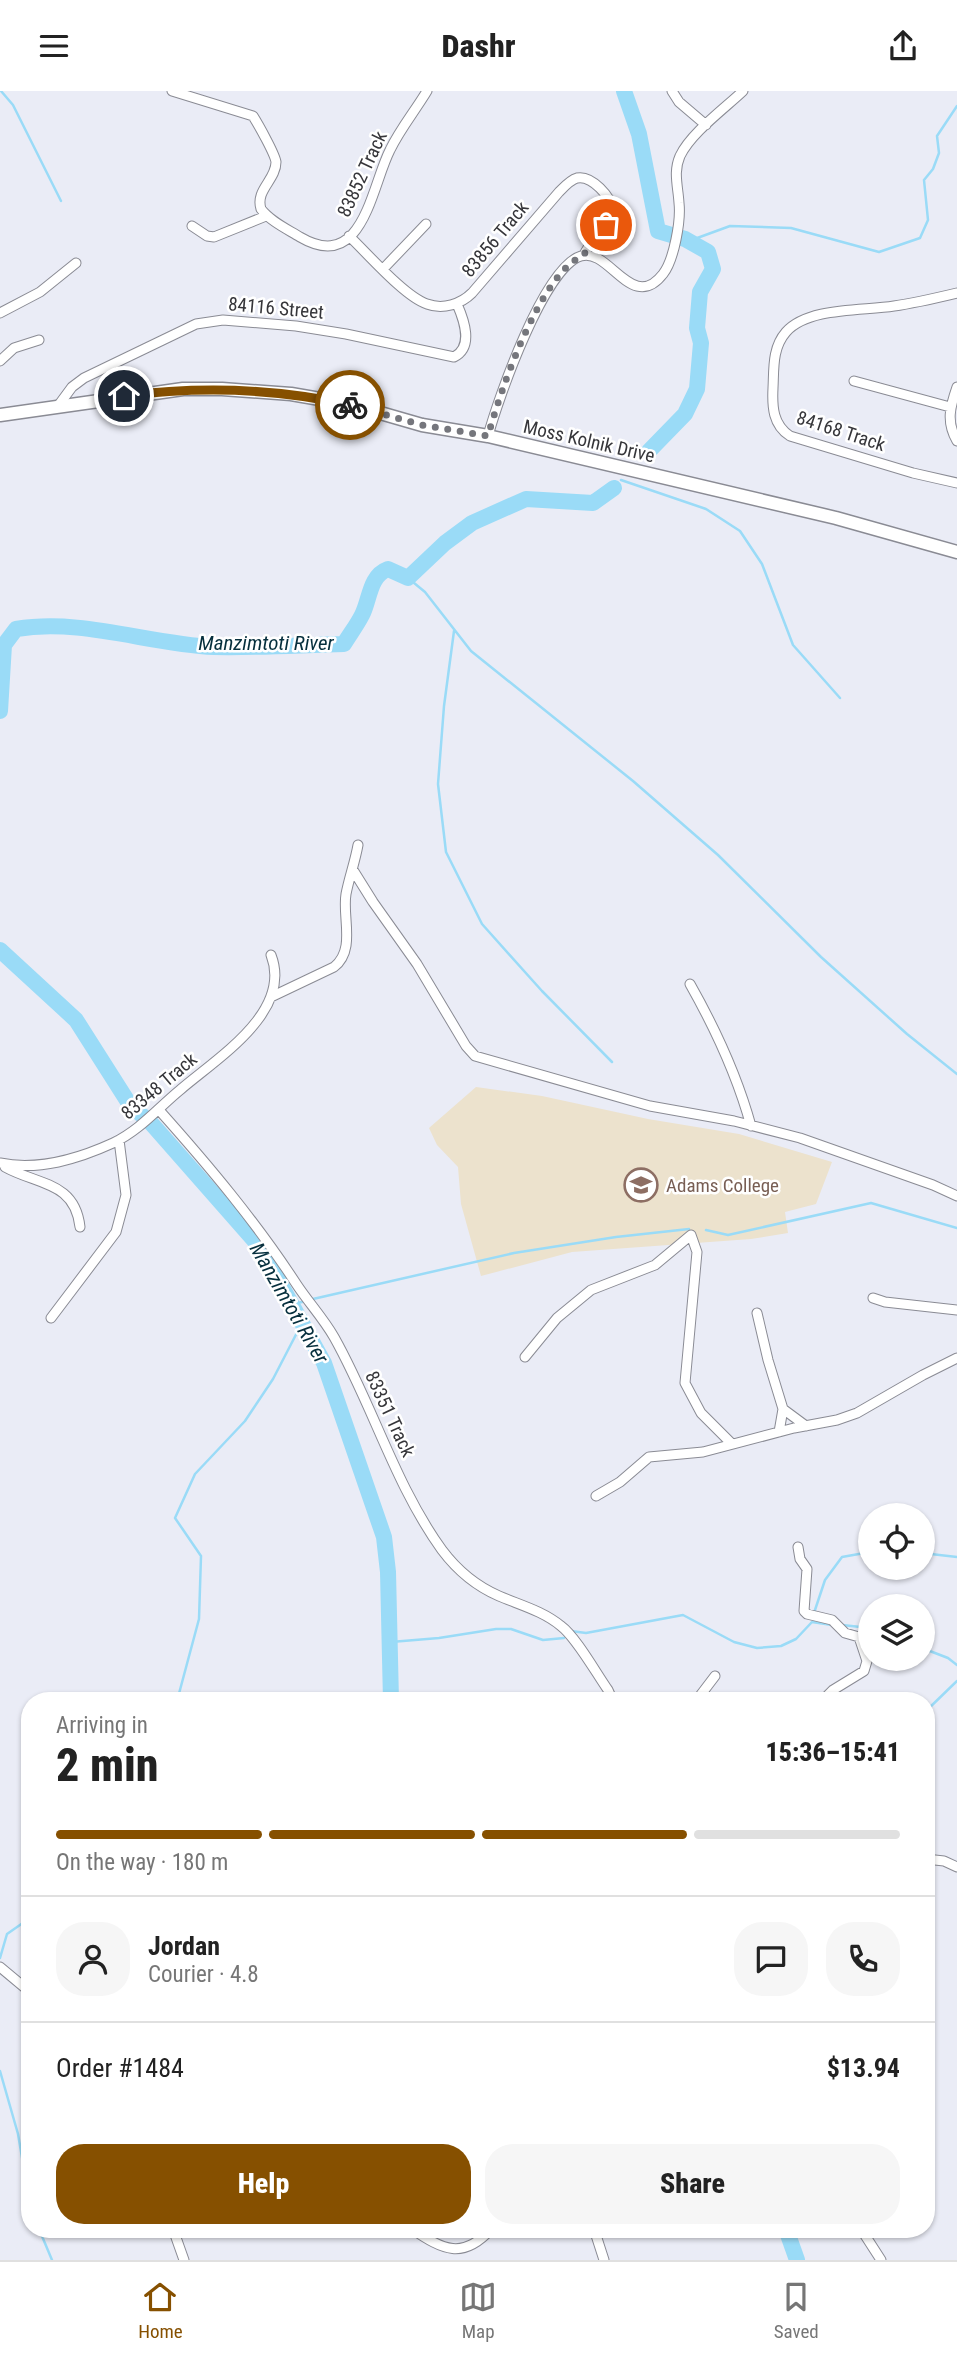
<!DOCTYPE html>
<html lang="en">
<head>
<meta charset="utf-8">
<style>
	:root { --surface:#fff; --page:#f6f6f6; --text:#222; --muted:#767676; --line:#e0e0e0; --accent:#865000 }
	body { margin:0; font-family:"Roboto Condensed",sans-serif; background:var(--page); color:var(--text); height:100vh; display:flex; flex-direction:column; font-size:26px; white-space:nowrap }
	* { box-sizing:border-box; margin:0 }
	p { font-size:23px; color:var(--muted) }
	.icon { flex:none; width:38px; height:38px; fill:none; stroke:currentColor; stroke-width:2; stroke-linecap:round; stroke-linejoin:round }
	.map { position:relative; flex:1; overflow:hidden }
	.side { position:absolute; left:21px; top:1601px; width:914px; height:546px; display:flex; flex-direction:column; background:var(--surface); border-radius:28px; box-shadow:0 2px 5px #0004 }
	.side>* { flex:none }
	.tools { position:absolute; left:858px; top:1412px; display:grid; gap:14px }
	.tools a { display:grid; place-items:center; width:77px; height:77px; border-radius:50%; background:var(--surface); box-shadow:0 2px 5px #0004; font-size:35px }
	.pin { position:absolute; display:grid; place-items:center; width:60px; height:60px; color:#fff; margin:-30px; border:4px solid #fff; border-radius:50%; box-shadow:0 2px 7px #0007 }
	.courier { position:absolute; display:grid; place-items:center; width:70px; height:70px; margin:-35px; border:5px solid #865000; border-radius:50%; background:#fff; color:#222; box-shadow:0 2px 9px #0007 }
	.overview em { font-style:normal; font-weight:800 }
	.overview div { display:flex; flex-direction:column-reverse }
	.overview { display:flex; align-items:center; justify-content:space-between; height:119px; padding:0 35px }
	h1 { font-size:46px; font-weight:800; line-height:52px }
	.bar { display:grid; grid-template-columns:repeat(4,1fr); gap:10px 7px; align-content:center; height:84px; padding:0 35px }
	.bar i { height:9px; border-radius:5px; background:var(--line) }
	.bar .selected { background:var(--accent) }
	.bar p { grid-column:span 4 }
	.line { display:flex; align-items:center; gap:18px; padding:0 35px; border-top:2px solid var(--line) }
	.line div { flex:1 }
	.round { display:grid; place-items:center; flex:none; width:74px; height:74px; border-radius:28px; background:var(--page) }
	.action { display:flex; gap:14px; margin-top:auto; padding:14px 35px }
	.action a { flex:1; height:80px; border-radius:28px; background:var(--accent); color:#fff; font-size:28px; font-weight:800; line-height:80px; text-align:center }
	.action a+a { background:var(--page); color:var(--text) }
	header { display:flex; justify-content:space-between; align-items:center; height:91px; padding:0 35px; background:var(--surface); font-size:32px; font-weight:800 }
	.tabs { display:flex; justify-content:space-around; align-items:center; height:98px; border-top:2px solid var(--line); background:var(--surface); font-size:19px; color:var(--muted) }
	.tabs a { display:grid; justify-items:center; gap:4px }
	.tabs .selected { color:var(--accent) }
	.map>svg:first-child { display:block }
</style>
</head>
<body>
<header><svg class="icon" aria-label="menu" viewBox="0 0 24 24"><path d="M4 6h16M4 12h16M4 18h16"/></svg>Dashr<svg class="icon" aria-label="share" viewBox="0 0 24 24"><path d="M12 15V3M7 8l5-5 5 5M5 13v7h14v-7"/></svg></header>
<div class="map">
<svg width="957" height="2169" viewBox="0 0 957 2169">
	<rect width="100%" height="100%" fill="#eaecf6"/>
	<!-- education -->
	<path fill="#ece2cd" d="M 476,996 L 542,1005 L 648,1028 L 739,1043 L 832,1071 L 816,1113 L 785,1121 L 788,1142 L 751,1148 L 572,1161 L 481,1185 L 461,1113 L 458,1076 L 437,1054 L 429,1037 Z"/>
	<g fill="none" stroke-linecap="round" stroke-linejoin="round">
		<!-- stream -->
		<path stroke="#9adbf7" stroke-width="2.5" d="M 1,0 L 13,14 L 61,110
			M 689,150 L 730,135 L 791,137 L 879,161 L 920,147 L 928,129 L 924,89 L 933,78 L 939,62 L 937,45 L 957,15
			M 621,389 L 706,418 L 740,440 L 762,473 L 793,554 L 840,607
			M 408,487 L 425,501 L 471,560 L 633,690 L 718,764 L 821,866 L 907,943 L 957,983
			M 454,540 L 444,615 L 438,693 L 446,761 L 482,833 L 542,900 L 612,971
			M 706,1139 L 728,1144 L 871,1112 L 957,1137
			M 313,1208 L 514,1162 L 616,1146 L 689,1138
			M 292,1213 L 307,1210
			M 922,1462 L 957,1466
			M 814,1522 L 825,1489 L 842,1466 L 870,1461
			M 842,1534 L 870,1537
			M 571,1540 L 586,1542 L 683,1524 L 734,1551 L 757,1557 L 781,1555 L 796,1548 L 812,1531 L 832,1534
			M 391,1551 L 439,1547 L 496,1538 L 511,1538 L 543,1549 L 564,1547
			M 922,1557 L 948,1567 L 957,1574
			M 177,1610 L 199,1528 L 201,1465 L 175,1427 L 195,1383 L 245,1330 L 273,1288 L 302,1232
			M 926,1620 L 957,1590
			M 0,1867 L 7,1843 L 30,1827
			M 0,1980 L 18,2043 L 30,2113
			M 39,2138 L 52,2169"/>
		<!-- river -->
		<path stroke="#9adbf7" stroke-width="16" d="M 624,0 L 639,43 L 658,140 L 685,148 L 708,161 L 713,178 L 700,201 L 697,237 L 701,252 L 697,298 L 685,323 L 649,360
			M 0,620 L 4,554 L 16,538 C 82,527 148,553 214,556 C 257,557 301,554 344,553 C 350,543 357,534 362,524 C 370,509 369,485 388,478 L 408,487 L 445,452 L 472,432 L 526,408 L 593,412 L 614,397
			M 0,859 L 76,929 L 130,1014 L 151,1032 L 260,1156 L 324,1272 L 384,1446 L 388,1481 L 391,1610
			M 786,2138 L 797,2169"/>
		<defs>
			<path id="minor" d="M 172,0 L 253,25 C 258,33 275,63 276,71 C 276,89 255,99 261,118 C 270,130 287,138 300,146 C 363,183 371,96 390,59 C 400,38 415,20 427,0
				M 672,0 L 679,11 L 706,34
				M 192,135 L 207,145 L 214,146 L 266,125
				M 349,145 C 367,162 405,206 427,213 C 443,219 461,213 472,202 L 559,101 C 564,96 570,89 577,87 C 592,84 611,106 613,119 C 609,137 591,147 584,164
				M 383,178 L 426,133
				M 957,202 C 936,207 915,212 894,215 C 863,220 808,216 786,241 C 772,257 774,278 773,297 C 772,316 773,334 790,345 L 913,382 L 957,392
				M 0,222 L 40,201 L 76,172
				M 0,270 L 14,257 L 39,249
				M 854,290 L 950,316
				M 957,296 C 950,316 946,331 957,350
				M 58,315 L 72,296 L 84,287 L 196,233 L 223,229 L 296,235 L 346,243 L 454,266 C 474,256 464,229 457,213
				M 488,345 C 498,308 544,176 581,165 C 609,156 632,223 663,183 C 674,169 681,130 679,112 C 678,95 673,81 680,65 C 691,42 724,18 743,0
				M 353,779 L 373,811 L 417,873 L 466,955 L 475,965 L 650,1015 L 734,1030 L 800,1047 L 933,1094 L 957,1105
				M 690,893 C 716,939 737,984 751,1035
				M 271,906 L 334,876 C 356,859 342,826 346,803 C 349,787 355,771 358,754
				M 159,1019 C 209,1075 256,1131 297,1194 C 309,1212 323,1227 334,1246 C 373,1315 395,1394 442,1459 C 457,1479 476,1495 499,1505 C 520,1514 543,1520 561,1535 C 576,1546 596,1582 608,1599 L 613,1610
				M 0,1072 C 39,1080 78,1068 113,1052 C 140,1039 157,1018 180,999 C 217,967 293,921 271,864
				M 5,1076 C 37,1094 75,1090 80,1136
				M 873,1207 L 885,1211 L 957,1219
				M 757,1222 L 768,1269 L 783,1318 L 806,1335
				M 51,1227 L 116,1141 L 126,1104 L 119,1049
				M 525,1266 L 557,1227 L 591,1199 L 655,1174 L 691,1144 L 697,1161 L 685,1292 L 701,1322 L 731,1352
				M 779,1341 L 783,1318
				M 596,1405 L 620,1391 L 649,1366 L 703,1361 L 794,1337 L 837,1329 L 857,1322 L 923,1284 L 957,1267
				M 798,1456 L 800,1468 L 807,1478 L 804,1520 L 807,1523 L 832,1529 L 845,1542 L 859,1546 L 867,1570 L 864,1580 L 833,1599 L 822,1610
				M 696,1610 L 715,1585
				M 926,1768 L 944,1770 L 957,1776
				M 0,1876 L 30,1901
				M 173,2138 L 184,2169
				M 412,2138 C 443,2159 463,2169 491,2138
				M 594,2138 L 604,2169
				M 861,2138 L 881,2169"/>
			<path id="major" d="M 0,324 L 183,298 L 222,298 L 291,303 L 349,313 L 422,334 L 488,345 L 836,427 L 957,461"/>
		</defs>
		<!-- minor casing -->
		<use href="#minor" stroke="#8a8b94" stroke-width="11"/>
		<!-- major casing -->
		<use href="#major" stroke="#8a8b94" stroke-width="15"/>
		<!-- minor -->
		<use href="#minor" stroke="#fff" stroke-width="9"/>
		<!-- major -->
		<use href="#major" stroke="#fff" stroke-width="12"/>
	</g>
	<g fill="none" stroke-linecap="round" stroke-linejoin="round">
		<!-- done -->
		<path stroke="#75767c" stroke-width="7" stroke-dasharray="0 12.6" d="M 350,314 L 422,334 L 488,345 C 500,301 540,182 584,164 L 589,152 L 606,134"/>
		<!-- route -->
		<path stroke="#865000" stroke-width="9" d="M 124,305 C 201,295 274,297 350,314"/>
	</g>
	<!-- icons -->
	<defs>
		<symbol id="school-ring" viewBox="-11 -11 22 22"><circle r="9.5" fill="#fff" stroke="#8d6e63" stroke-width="1.5"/><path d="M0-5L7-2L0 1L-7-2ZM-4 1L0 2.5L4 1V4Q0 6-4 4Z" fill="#8d6e63"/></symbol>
	</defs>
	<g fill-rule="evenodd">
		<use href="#school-ring" x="622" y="1075" width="38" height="38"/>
	</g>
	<g text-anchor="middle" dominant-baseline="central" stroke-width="5" stroke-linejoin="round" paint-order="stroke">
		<!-- street labels -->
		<g font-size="19" fill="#36363a" stroke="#fff">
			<text transform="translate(362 83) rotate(-65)">83852 Track</text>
			<text transform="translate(495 148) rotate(-50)">83856 Track</text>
			<text transform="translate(276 217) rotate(5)">84116 Street</text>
			<text transform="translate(841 340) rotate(18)">84168 Track</text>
			<text transform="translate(589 350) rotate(13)">Moss Kolnik Drive</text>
			<text transform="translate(159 995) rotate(-40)">83348 Track</text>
			<text transform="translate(390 1323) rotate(65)">83351 Track</text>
		</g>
		<!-- education labels -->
		<g font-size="19" fill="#785e54" stroke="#fff" text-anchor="start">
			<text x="666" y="1094">Adams College</text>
		</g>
		<!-- water labels -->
		<g font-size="21" font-style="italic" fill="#062f3d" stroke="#fff">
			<text x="266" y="552">Manzimtoti River</text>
			<text transform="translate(289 1212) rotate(60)">Manzimtoti River</text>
		</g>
	</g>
</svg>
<div class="tools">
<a><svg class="icon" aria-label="locate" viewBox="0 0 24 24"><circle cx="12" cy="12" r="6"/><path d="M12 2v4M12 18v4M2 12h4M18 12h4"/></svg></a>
<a><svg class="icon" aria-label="layers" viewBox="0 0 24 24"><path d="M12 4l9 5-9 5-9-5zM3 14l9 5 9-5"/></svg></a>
</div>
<div class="pin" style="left:606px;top:134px;background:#ea580c"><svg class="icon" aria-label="bag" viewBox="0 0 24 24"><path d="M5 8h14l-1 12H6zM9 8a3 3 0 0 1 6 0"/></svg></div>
<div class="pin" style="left:124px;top:305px;background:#1f2937"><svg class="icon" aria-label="home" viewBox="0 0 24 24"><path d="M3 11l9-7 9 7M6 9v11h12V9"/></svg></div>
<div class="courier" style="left:350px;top:314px"><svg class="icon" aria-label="bike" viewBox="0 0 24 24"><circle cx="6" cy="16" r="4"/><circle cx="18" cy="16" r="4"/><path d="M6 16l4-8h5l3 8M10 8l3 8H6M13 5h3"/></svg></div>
<section class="side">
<div class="overview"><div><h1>2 min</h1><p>Arriving in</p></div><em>15:36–15:41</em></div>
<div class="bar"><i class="selected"></i><i class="selected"></i><i class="selected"></i><i></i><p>On the way · 180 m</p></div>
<div class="line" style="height:126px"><a class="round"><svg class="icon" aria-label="person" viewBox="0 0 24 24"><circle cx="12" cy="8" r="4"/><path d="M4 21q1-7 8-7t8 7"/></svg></a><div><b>Jordan</b><p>Courier · 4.8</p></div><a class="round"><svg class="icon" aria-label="chat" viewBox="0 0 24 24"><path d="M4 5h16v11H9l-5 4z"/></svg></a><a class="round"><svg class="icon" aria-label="phone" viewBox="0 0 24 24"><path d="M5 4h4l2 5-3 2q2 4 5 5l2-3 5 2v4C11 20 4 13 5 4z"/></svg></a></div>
<div class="line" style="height:91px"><div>Order #1484</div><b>$13.94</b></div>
<div class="action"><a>Help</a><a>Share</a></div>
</section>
</div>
<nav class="tabs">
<a class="selected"><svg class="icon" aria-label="home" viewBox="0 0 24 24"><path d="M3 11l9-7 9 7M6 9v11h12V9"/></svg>Home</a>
<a><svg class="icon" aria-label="map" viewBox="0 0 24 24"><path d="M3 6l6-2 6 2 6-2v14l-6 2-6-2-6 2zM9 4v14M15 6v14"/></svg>Map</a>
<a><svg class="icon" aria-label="saved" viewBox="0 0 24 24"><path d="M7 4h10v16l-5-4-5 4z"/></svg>Saved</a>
</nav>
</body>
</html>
